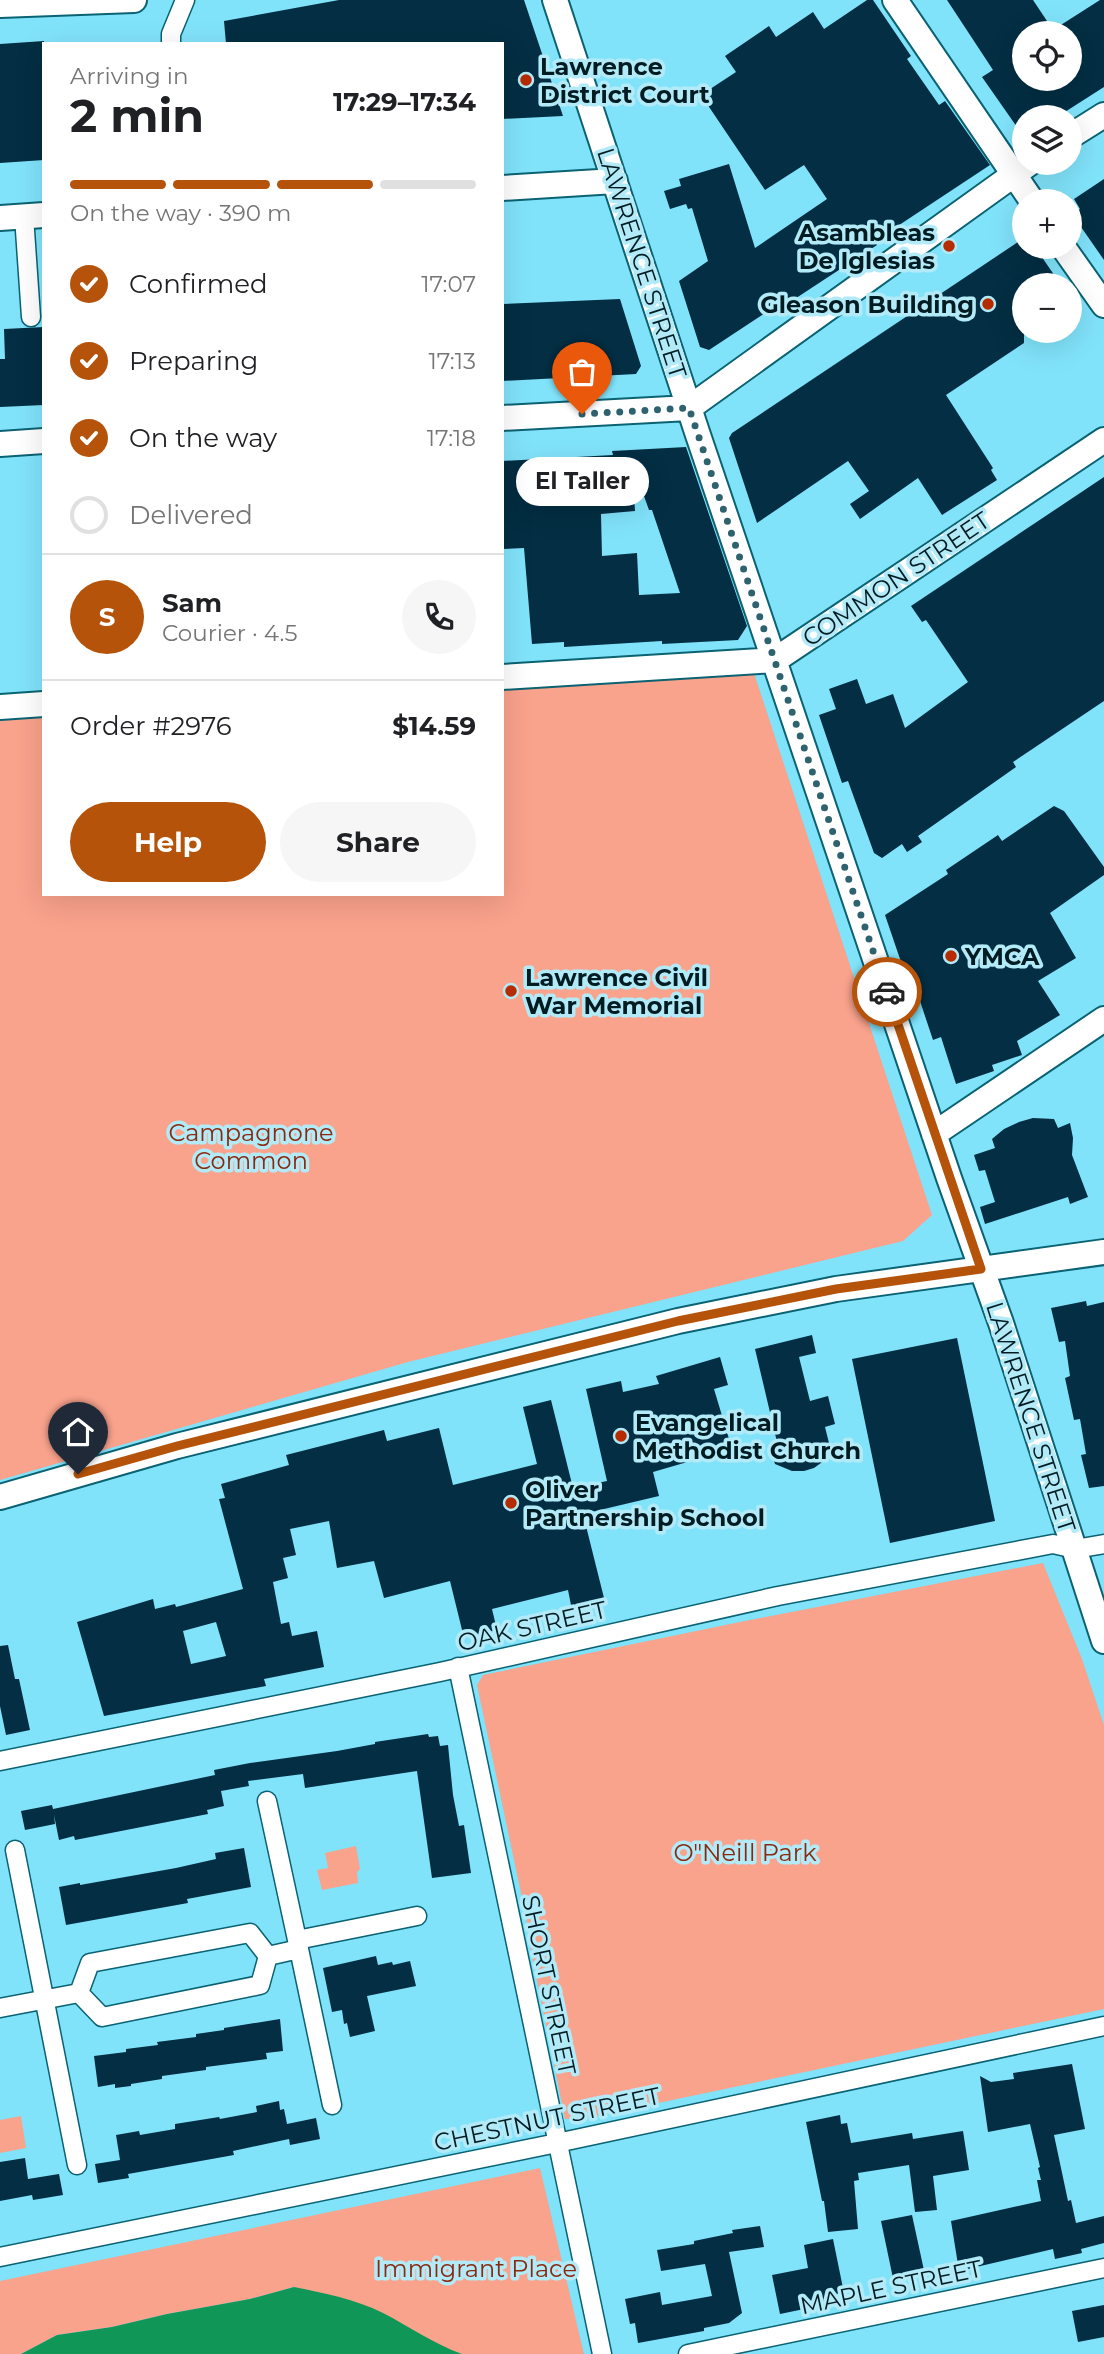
<!DOCTYPE html>
<html lang="en">
<head>
<meta charset="utf-8">
<style>
	:root { --surface:#fff; --page:#f6f6f6; --text:#202124; --muted:#757577; --line:#e0e0e0; --accent:#b45309 }
	body { margin:0; font-family:Montserrat,sans-serif; background:var(--page); color:var(--text); height:100vh; display:flex; flex-direction:column; font-size:26px; white-space:nowrap }
	* { box-sizing:border-box; margin:0 }
	p { font-size:23px; color:var(--muted) }
	.icon { flex:none; width:38px; height:38px; fill:none; stroke:currentColor; stroke-width:2; stroke-linecap:round; stroke-linejoin:round }
	.map { position:relative; flex:1; overflow:hidden }
	.details { position:absolute; left:42px; top:42px; width:462px; height:854px; display:flex; flex-direction:column; background:var(--surface); border-radius:0px; box-shadow:0 7px 28px #0002 }
	.details>* { flex:none }
	.fabs { position:absolute; left:1012px; top:21px; display:grid; gap:14px }
	.fabs a { display:grid; place-items:center; width:70px; height:70px; border-radius:50%; background:var(--surface); box-shadow:0 7px 28px #0002; font-size:35px }
	.pin { position:absolute; display:grid; place-items:center; width:60px; height:60px; color:#fff; margin:-72px -30px; border-radius:50% 50% 50% 0; rotate:-45deg; box-shadow:0 0 7px #0007 }
	.pin .icon { rotate:45deg }
	.courier { position:absolute; display:grid; place-items:center; width:70px; height:70px; margin:-35px; border:5px solid #b45309; border-radius:50%; background:#fff; color:#222; box-shadow:0 2px 9px #0007 }
	.bubble { position:absolute; height:49px; border-radius:24px; background:var(--surface); box-shadow:0 7px 28px #0002; font-size:23px; font-weight:700; line-height:49px; text-align:center }
	.head em { font-style:normal; font-weight:700 }
	.head div { display:flex; flex-direction:column-reverse }
	.head { display:flex; align-items:center; justify-content:space-between; height:119px; padding:0 28px }
	h1 { font-size:46px; font-weight:700; line-height:52px }
	.bar { display:grid; grid-template-columns:repeat(4,1fr); gap:10px 7px; align-content:center; height:84px; padding:0 28px }
	.bar i { height:9px; border-radius:5px; background:var(--line) }
	.bar .active { background:var(--accent) }
	.bar p { grid-column:span 4 }
	.line { display:flex; align-items:center; gap:18px; padding:0 28px; border-top:2px solid var(--line) }
	.line div { flex:1 }
	.round { display:grid; place-items:center; flex:none; width:74px; height:74px; border-radius:37px; background:var(--page) }
	ol { padding:0 28px; list-style:none }
	li { display:flex; align-items:center; gap:21px; height:77px }
	li p { margin-inline-start:auto }
	li .icon { padding:7px; border-radius:50%; background:var(--accent); color:#fff; stroke-width:4 }
	li:last-child { color:var(--muted) }
	li i { width:38px; height:38px; border:4px solid var(--line); border-radius:50% }
	.cta { display:flex; gap:14px; margin-top:auto; padding:14px 28px }
	.cta a { flex:1; height:80px; border-radius:42px; background:var(--accent); color:#fff; font-size:28px; font-weight:700; line-height:80px; text-align:center }
	.cta a+a { background:var(--page); color:var(--text) }
	.map>svg:first-child { display:block }
</style>
</head>
<body>
<div class="map">
<svg width="1104" height="2354" viewBox="0 0 1104 2354">
	<rect width="100%" height="100%" fill="#81e3fa"/>
	<!-- green -->
	<path fill="#f9a28c" d="M 754,673 L 932,1215 L 903,1241 L 408,1362 L 0,1480 L 0,717 L 44,714 L 44,894 L 502,894 L 502,687 Z
		M 1043,1563 L 1082,1659 L 1104,1725 L 1104,2009 L 582,2119 L 565,2119 L 528,1936 L 529,1931 L 477,1685 L 483,1675 L 740,1622 Z
		M 356,1846 L 360,1869 L 357,1872 L 358,1883 L 322,1890 L 317,1870 L 328,1868 L 325,1853 Z
		M 21,2116 L 26,2148 L 0,2153 L 0,2120 Z
		M 540,2168 L 584,2354 L 462,2354 L 444,2348 L 380,2312 L 294,2287 L 250,2299 L 167,2314 L 112,2327 L 57,2335 L 21,2354 L 0,2354 L 0,2281 Z"/>
	<!-- water -->
	<path fill="#109657" d="M 294,2287 C 324,2293 355,2299 383,2313 C 410,2327 434,2344 462,2354 L 21,2354 L 57,2335 L 112,2327 L 167,2314 L 250,2299 Z"/>
	<!-- building -->
	<path fill="#032e43" fill-rule="evenodd" d="M 339,0 L 524,0 L 563,116 L 502,119 L 502,44 L 226,44 L 224,21 Z
		M 867,0 L 873,0 L 911,56 L 907,59 L 939,105 L 945,101 L 990,165 L 875,241 L 877,245 L 784,306 L 782,302 L 709,350 L 700,347 L 679,281 L 708,261 L 692,208 L 688,209 L 686,204 L 670,209 L 664,191 L 681,186 L 679,179 L 729,164 L 755,248 L 827,199 L 804,165 L 765,190 L 701,95 L 736,72 L 725,56 L 769,26 L 776,37 L 813,12 L 824,29 Z
		M 947,0 L 1033,0 L 1053,30 L 1100,0 L 1104,0 L 1104,87 L 1057,117 L 1024,117 L 1024,137 L 982,77 L 993,70 ZM 1024,33 L 1069,33 L 1069,79 L 1024,79 Z
		M 44,41 L 44,160 L 0,163 L 0,44 Z
		M 1104,179 L 1104,260 L 1072,214 L 1080,209 L 1074,199 Z
		M 1024,238 L 1024,247 L 1035,247 L 1061,285 L 1024,285 L 1024,343 L 946,395 L 993,468 L 991,470 L 997,480 L 942,515 L 918,478 L 860,519 L 850,504 L 869,491 L 848,461 L 757,523 L 729,438 L 732,433 Z
		M 620,299 L 641,366 L 636,374 L 502,381 L 502,304 Z
		M 44,327 L 44,405 L 0,407 L 0,359 L 5,359 L 4,329 Z
		M 686,447 L 747,626 L 738,640 L 662,644 L 662,641 L 564,647 L 564,642 L 532,644 L 524,548 L 502,549 L 502,461 L 613,455 L 612,451 ZM 632,463 L 649,510 L 652,510 L 680,593 L 639,595 L 637,553 L 602,556 L 601,514 L 635,511 Z
		M 1104,477 L 1104,701 L 1013,762 L 1016,767 L 918,836 L 922,842 L 907,852 L 902,844 L 882,858 L 874,853 L 848,781 L 842,783 L 819,715 L 836,709 L 829,689 L 857,679 L 866,704 L 893,694 L 905,728 L 968,682 L 926,620 L 922,622 L 911,606 Z
		M 1054,806 L 1064,811 L 1104,867 L 1104,875 L 1050,913 L 1076,958 L 1038,981 L 1060,1015 L 1017,1041 L 1022,1055 L 992,1065 L 994,1071 L 956,1084 L 941,1037 L 933,1040 L 919,998 L 914,1000 L 885,915 L 948,874 L 946,870 L 998,835 L 1002,841 Z
		M 1033,1118 L 1054,1119 L 1058,1128 L 1070,1123 L 1073,1138 L 1072,1155 L 1088,1197 L 1070,1204 L 1068,1197 L 985,1224 L 980,1207 L 995,1202 L 985,1170 L 979,1171 L 974,1155 L 995,1148 L 992,1139 L 1004,1129 L 1019,1122 Z
		M 1086,1301 L 1087,1306 L 1104,1302 L 1104,1486 L 1089,1488 L 1081,1455 L 1086,1454 L 1080,1419 L 1074,1420 L 1065,1378 L 1070,1376 L 1065,1341 L 1059,1342 L 1051,1308 Z
		M 812,1335 L 816,1353 L 799,1357 L 810,1401 L 828,1396 L 835,1424 L 825,1427 L 831,1451 L 825,1460 L 814,1468 L 804,1471 L 792,1471 L 775,1464 L 769,1444 L 777,1442 L 755,1349 Z
		M 957,1338 L 995,1521 L 890,1543 L 852,1359 Z
		M 720,1357 L 728,1385 L 714,1389 L 732,1449 L 653,1472 L 659,1496 L 583,1514 L 605,1602 L 572,1610 L 568,1590 L 492,1609 L 497,1630 L 464,1638 L 450,1581 L 384,1598 L 374,1561 L 337,1568 L 329,1521 L 290,1529 L 296,1555 L 283,1558 L 288,1578 L 273,1582 L 281,1624 L 289,1622 L 292,1636 L 317,1631 L 324,1667 L 264,1679 L 266,1686 L 104,1716 L 77,1622 L 153,1599 L 155,1609 L 175,1604 L 176,1607 L 243,1589 L 219,1499 L 225,1498 L 221,1484 L 289,1465 L 286,1455 L 384,1430 L 387,1441 L 439,1428 L 453,1485 L 537,1464 L 523,1407 L 551,1400 L 573,1488 L 607,1481 L 586,1389 L 621,1381 L 623,1392 L 659,1384 L 656,1376 ZM 216,1622 L 226,1656 L 191,1664 L 183,1631 Z
		M 8,1645 L 15,1679 L 19,1679 L 30,1730 L 6,1735 L 0,1706 L 0,1646 Z
		M 428,1734 L 429,1737 L 438,1736 L 440,1746 L 448,1745 L 453,1795 L 459,1826 L 464,1825 L 471,1873 L 432,1878 L 417,1771 L 305,1788 L 303,1774 L 248,1781 L 249,1786 L 221,1791 L 224,1806 L 207,1810 L 208,1814 L 75,1840 L 74,1836 L 59,1840 L 54,1815 L 55,1824 L 25,1830 L 21,1811 L 52,1805 L 53,1809 L 215,1775 L 214,1770 L 250,1763 L 337,1751 L 375,1744 L 375,1742 Z
		M 244,1848 L 251,1887 L 187,1899 L 188,1903 L 66,1925 L 59,1887 L 80,1883 L 80,1885 L 176,1868 L 216,1859 L 215,1853 Z
		M 376,1956 L 378,1965 L 392,1962 L 393,1965 L 410,1961 L 416,1986 L 367,1996 L 375,2031 L 350,2037 L 347,2023 L 344,2024 L 342,2010 L 332,2012 L 323,1968 Z
		M 280,2019 L 283,2051 L 266,2053 L 267,2059 L 206,2067 L 206,2070 L 162,2076 L 162,2079 L 131,2084 L 131,2086 L 115,2088 L 115,2084 L 98,2087 L 94,2056 L 126,2052 L 126,2049 L 158,2045 L 157,2042 L 196,2037 L 196,2034 L 224,2030 L 224,2028 Z
		M 1072,2064 L 1085,2129 L 1054,2135 L 1068,2201 L 1071,2200 L 1076,2223 L 1104,2216 L 1104,2243 L 1081,2249 L 1082,2253 L 1055,2259 L 1053,2249 L 959,2271 L 951,2221 L 1041,2201 L 1037,2180 L 1041,2180 L 1038,2168 L 1040,2167 L 1030,2124 L 988,2132 L 980,2076 L 991,2082 L 1014,2079 L 1013,2073 Z
		M 279,2101 L 280,2110 L 284,2109 L 287,2124 L 316,2118 L 320,2139 L 290,2145 L 289,2139 L 233,2151 L 234,2155 L 128,2174 L 129,2178 L 98,2183 L 95,2164 L 120,2160 L 116,2135 L 139,2131 L 140,2135 L 175,2129 L 175,2124 L 219,2117 L 220,2119 L 257,2112 L 256,2106 Z
		M 840,2115 L 841,2124 L 847,2123 L 851,2143 L 912,2133 L 913,2139 L 963,2131 L 969,2170 L 933,2176 L 937,2210 L 915,2212 L 909,2165 L 858,2173 L 859,2180 L 854,2181 L 858,2229 L 828,2232 L 824,2201 L 822,2201 L 806,2122 Z
		M 25,2158 L 28,2179 L 59,2174 L 63,2195 L 33,2200 L 32,2195 L 0,2201 L 0,2162 Z
		M 912,2215 L 925,2275 L 894,2283 L 881,2221 Z
		M 760,2226 L 764,2247 L 729,2252 L 742,2313 L 729,2323 L 704,2328 L 704,2331 L 638,2343 L 635,2323 L 630,2324 L 625,2299 L 660,2292 L 662,2305 L 712,2296 L 705,2264 L 661,2271 L 657,2250 L 694,2244 L 694,2241 L 733,2233 L 732,2230 Z
		M 833,2239 L 844,2293 L 827,2295 L 828,2301 L 808,2305 L 809,2308 L 780,2314 L 772,2275 L 808,2268 L 804,2245 Z
		M 1104,2305 L 1104,2337 L 1078,2342 L 1072,2311 Z"/>
	<g fill="none" stroke-linecap="round" stroke-linejoin="round">
		<defs>
			<path id="street" d="M 171,44 L 171,34 L 185,0
				M 24,216 L 31,317
				M 458,1667 L 602,2354
				M 0,1761 L 440,1672 L 778,1596 L 1053,1544 L 1075,1549 L 1104,1544
				M 267,1801 L 299,1949
				M 15,1850 L 77,2165
				M 297,1940 L 417,1916
				M 268,1956 L 299,1949 L 332,2105
				M 0,2008 L 79,1993 L 102,2017 L 260,1985 L 268,1956 L 250,1933 L 90,1963 L 79,1993
				M 0,2257 L 557,2143 L 1104,2026
				M 688,2354 L 1104,2268"/>
			<path id="secondary" d="M 555,0 L 697,432 L 949,1178 L 1001,1323 L 1104,1641
				M 895,0 L 1032,201
				M 0,5 L 134,0
				M 1069,137 L 1104,115
				M 502,188 L 615,181
				M 0,218 L 44,215
				M 1063,247 L 1104,305
				M 502,418 L 689,408 L 1030,163
				M 0,444 L 44,441
				M 502,677 L 775,660 L 1104,440
				M 0,707 L 44,704
				M 934,1134 L 1104,1019
				M 0,1497 L 177,1446 L 678,1321 L 836,1289 L 1104,1252"/>
		</defs>
		<!-- street casing -->
		<use href="#street" stroke="#0a6272" stroke-width="21"/>
		<!-- secondary casing -->
		<use href="#secondary" stroke="#0a6272" stroke-width="28"/>
		<!-- street -->
		<use href="#street" stroke="#fff" stroke-width="18"/>
		<!-- secondary -->
		<use href="#secondary" stroke="#fff" stroke-width="24"/>
	</g>
	<g fill="none" stroke-linecap="round" stroke-linejoin="round">
		<!-- done -->
		<path stroke="#2d626e" stroke-width="7" stroke-dasharray="0 12.6" d="M 582,414 L 689,408 L 887,992"/>
		<!-- route -->
		<path stroke="#b45309" stroke-width="9" d="M 78,1474 L 177,1446 L 678,1321 L 836,1289 L 981,1269 L 887,992"/>
	</g>
	<!-- markers -->
	<g fill="#b62c00" stroke="#b3eaf8" stroke-width="2.5">
		<circle cx="526" cy="80" r="7"/>
		<circle cx="949" cy="246" r="7"/>
		<circle cx="988" cy="304" r="7"/>
		<circle cx="951" cy="956" r="7"/>
		<circle cx="511" cy="991" r="7"/>
		<circle cx="621" cy="1436" r="7"/>
		<circle cx="511" cy="1503" r="7"/>
	</g>
	<g text-anchor="middle" dominant-baseline="central" stroke-width="7" stroke-linejoin="round" paint-order="stroke">
		<!-- poi labels -->
		<g font-size="24" font-weight="bold" fill="#001c23" stroke="#b3eaf8" text-anchor="start">
			<text x="540" y="66">Lawrence<tspan x="540" dy="28">District Court</tspan></text>
			<text x="935" y="232" text-anchor="end">Asambleas<tspan x="935" dy="28">De Iglesias</tspan></text>
			<text x="974" y="304" text-anchor="end">Gleason Building</text>
			<text x="965" y="956">YMCA</text>
			<text x="525" y="977">Lawrence Civil<tspan x="525" dy="28">War Memorial</tspan></text>
			<text x="635" y="1422">Evangelical<tspan x="635" dy="28">Methodist Church</tspan></text>
			<text x="525" y="1489">Oliver<tspan x="525" dy="28">Partnership School</tspan></text>
		</g>
		<!-- street labels -->
		<g font-size="24" fill="#001c23" stroke="#b3eaf8">
			<text transform="translate(642 263) rotate(72)">LAWRENCE STREET</text>
			<text transform="translate(896 579) rotate(-34)">COMMON STREET</text>
			<text transform="translate(1031 1417) rotate(72)">LAWRENCE STREET</text>
			<text transform="translate(532 1626) rotate(-13)">OAK STREET</text>
			<text transform="translate(549 1985) rotate(78)">SHORT STREET</text>
			<text transform="translate(547 2119) rotate(-12)">CHESTNUT STREET</text>
			<text transform="translate(891 2287) rotate(-12)">MAPLE STREET</text>
		</g>
		<!-- park labels -->
		<g font-size="24" fill="#8a280d" stroke="#b3eaf8">
			<text x="251" y="1132">Campagnone<tspan x="251" dy="28">Common</tspan></text>
			<text x="745" y="1852">O"Neill Park</text>
			<text x="476" y="2268">Immigrant Place</text>
		</g>
	</g>
</svg>
<div class="fabs">
<a><svg class="icon" aria-label="locate" viewBox="0 0 24 24"><circle cx="12" cy="12" r="6"/><path d="M12 2v4M12 18v4M2 12h4M18 12h4"/></svg></a>
<a><svg class="icon" aria-label="layers" viewBox="0 0 24 24"><path d="M12 4l9 5-9 5-9-5zM3 14l9 5 9-5"/></svg></a>
<a>+</a>
<a>−</a>
</div>
<div class="pin" style="left:582px;top:414px;background:#ea580c"><svg class="icon" aria-label="bag" viewBox="0 0 24 24"><path d="M5 8h14l-1 12H6zM9 8a3 3 0 0 1 6 0"/></svg></div>
<div class="pin" style="left:78px;top:1474px;background:#1f2937"><svg class="icon" aria-label="home" viewBox="0 0 24 24"><path d="M3 11l9-7 9 7M6 9v11h12V9"/></svg></div>
<div class="courier" style="left:887px;top:992px"><svg class="icon" aria-label="car" viewBox="0 0 24 24"><path d="M5 17H2v-5l4-1 3-4h7l3 4 3 1v5h-3M9 17h6M6 11h13"/><circle cx="7" cy="17" r="2"/><circle cx="17" cy="17" r="2"/></svg></div>
<div class="bubble" style="left:516px;top:457px;width:133px">El Taller</div>
<section class="details">
<div class="head"><div><h1>2 min</h1><p>Arriving in</p></div><em>17:29–17:34</em></div>
<div class="bar"><i class="active"></i><i class="active"></i><i class="active"></i><i></i><p>On the way · 390 m</p></div>
<ol>
<li><svg class="icon" aria-label="check" viewBox="0 0 24 24"><path d="M5 12l5 5 9-10"/></svg>Confirmed<p>17:07</p></li>
<li><svg class="icon" aria-label="check" viewBox="0 0 24 24"><path d="M5 12l5 5 9-10"/></svg>Preparing<p>17:13</p></li>
<li><svg class="icon" aria-label="check" viewBox="0 0 24 24"><path d="M5 12l5 5 9-10"/></svg>On the way<p>17:18</p></li>
<li><i></i>Delivered</li>
</ol>
<div class="line" style="height:126px"><b class="round" style="background:var(--accent);color:#fff">S</b><div><b>Sam</b><p>Courier · 4.5</p></div><a class="round"><svg class="icon" aria-label="phone" viewBox="0 0 24 24"><path d="M5 4h4l2 5-3 2q2 4 5 5l2-3 5 2v4C11 20 4 13 5 4z"/></svg></a></div>
<div class="line" style="height:91px"><div>Order #2976</div><b>$14.59</b></div>
<div class="cta"><a>Help</a><a>Share</a></div>
</section>
</div>
</body>
</html>
